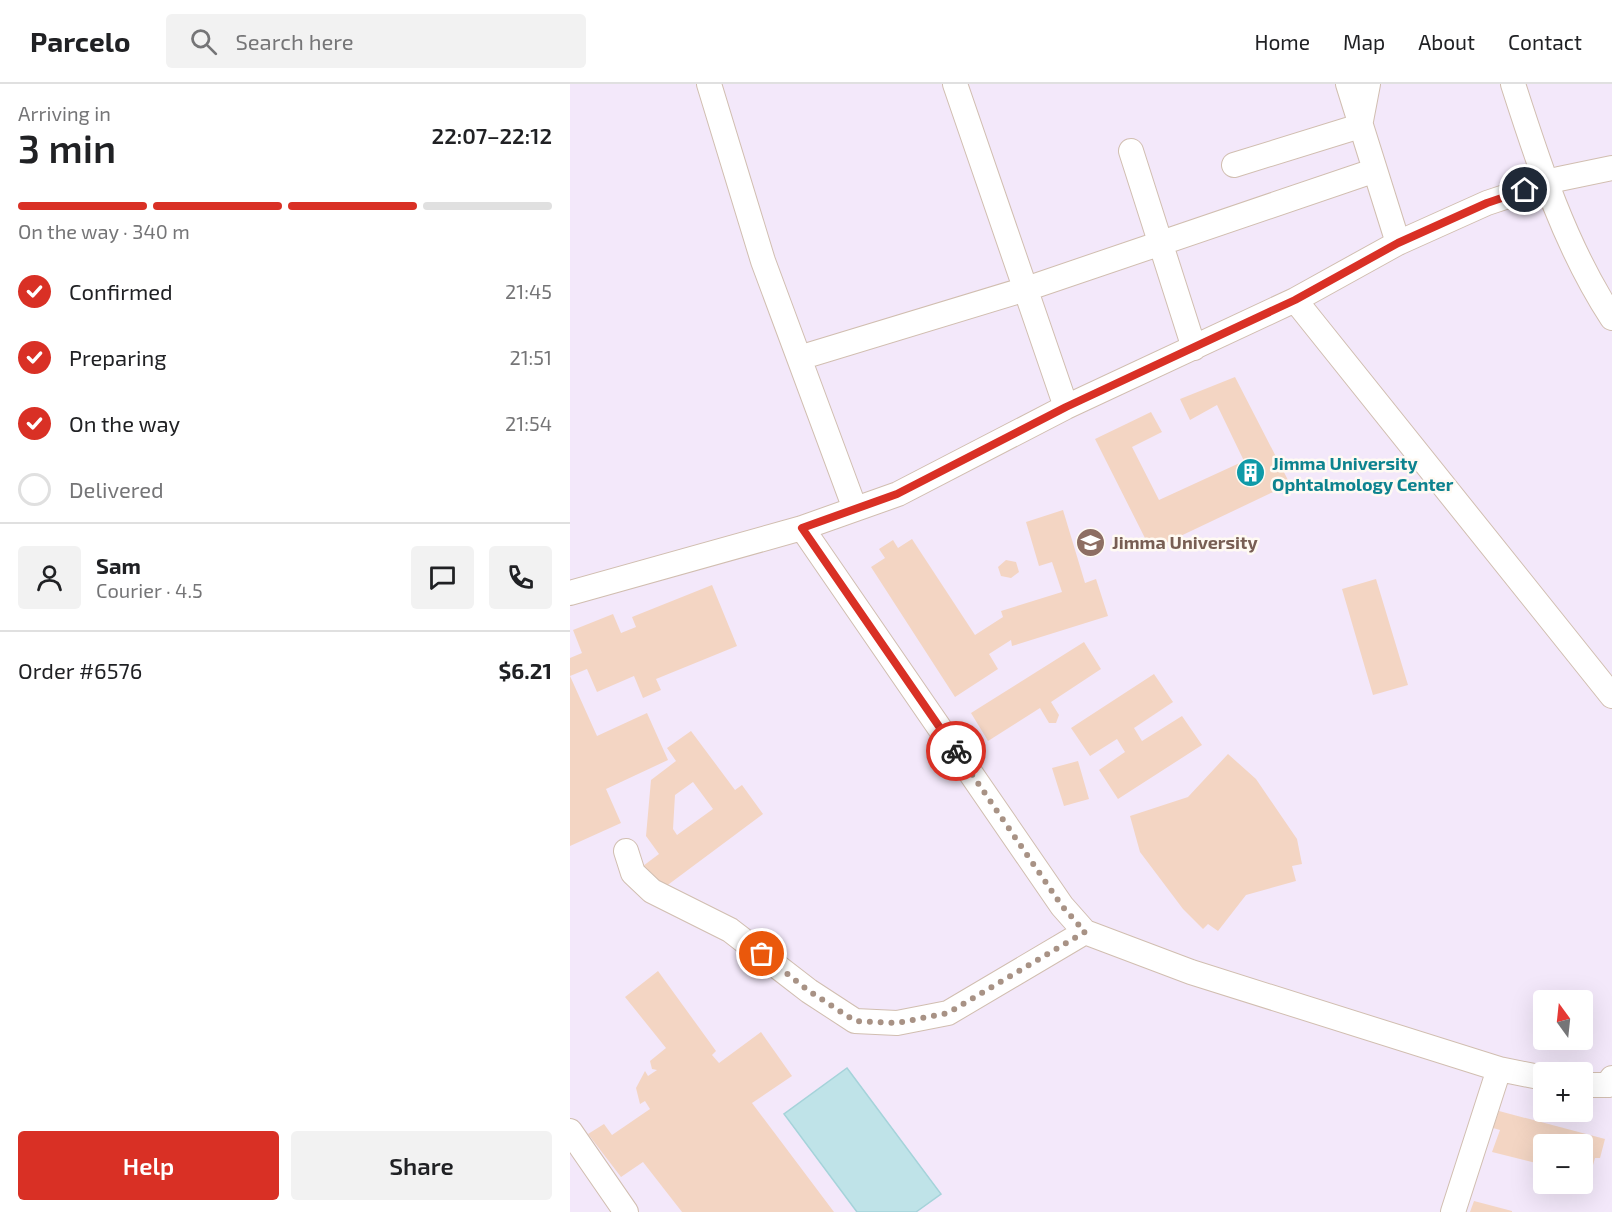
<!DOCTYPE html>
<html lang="en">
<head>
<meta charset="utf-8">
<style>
	:root { --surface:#fff; --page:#f2f2f2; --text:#202124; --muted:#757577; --line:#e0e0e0; --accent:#d93025 }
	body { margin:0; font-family:"Exo 2",sans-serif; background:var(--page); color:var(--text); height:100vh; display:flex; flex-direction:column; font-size:22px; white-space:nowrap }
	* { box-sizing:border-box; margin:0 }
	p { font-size:20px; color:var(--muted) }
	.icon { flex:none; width:33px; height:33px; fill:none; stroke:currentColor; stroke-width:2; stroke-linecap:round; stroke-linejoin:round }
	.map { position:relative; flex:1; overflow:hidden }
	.sheet { display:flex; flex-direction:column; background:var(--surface); width:570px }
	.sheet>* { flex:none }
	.needle { width:39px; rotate:345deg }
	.fabs { position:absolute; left:963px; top:906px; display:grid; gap:12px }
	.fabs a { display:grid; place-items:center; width:60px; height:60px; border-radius:6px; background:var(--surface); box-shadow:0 6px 24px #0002; font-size:30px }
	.pin { position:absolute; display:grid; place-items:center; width:51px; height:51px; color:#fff; margin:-26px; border:3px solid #fff; border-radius:50%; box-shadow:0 2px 6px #0007 }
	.courier { position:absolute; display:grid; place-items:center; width:60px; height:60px; margin:-30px; border:4px solid #d93025; border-radius:50%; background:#fff; color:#222; box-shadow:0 2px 8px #0007 }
	.headline em { font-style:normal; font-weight:600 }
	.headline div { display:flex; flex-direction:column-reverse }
	.headline { display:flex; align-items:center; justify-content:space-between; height:102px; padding:0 18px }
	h1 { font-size:39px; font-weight:600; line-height:45px }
	.bar { display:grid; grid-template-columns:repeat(4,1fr); gap:9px 6px; align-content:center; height:72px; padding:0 18px }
	.bar i { height:8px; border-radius:4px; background:var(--line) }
	.bar .current { background:var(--accent) }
	.bar p { grid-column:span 4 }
	.line { display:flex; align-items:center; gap:15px; padding:0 18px; border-top:2px solid var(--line) }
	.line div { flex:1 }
	.round { display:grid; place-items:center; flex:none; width:63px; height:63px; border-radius:6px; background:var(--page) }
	ol { padding:0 18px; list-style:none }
	li { display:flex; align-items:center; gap:18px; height:66px }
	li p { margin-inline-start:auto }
	li .icon { padding:6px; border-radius:50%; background:var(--accent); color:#fff; stroke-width:4 }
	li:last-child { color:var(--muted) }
	li i { width:33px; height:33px; border:3px solid var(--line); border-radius:50% }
	.primary-button { display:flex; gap:12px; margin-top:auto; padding:12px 18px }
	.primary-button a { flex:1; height:69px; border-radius:6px; background:var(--accent); color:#fff; font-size:24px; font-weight:600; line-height:69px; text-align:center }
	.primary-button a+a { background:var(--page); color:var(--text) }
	header { display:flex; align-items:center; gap:36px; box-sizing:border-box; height:84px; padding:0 30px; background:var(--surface); border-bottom:2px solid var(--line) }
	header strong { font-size:28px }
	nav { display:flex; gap:33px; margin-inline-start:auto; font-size:21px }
	.search { width:420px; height:54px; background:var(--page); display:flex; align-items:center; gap:15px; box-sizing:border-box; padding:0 21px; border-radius:6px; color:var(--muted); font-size:22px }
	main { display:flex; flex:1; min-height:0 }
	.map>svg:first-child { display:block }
</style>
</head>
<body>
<header>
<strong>Parcelo</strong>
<div class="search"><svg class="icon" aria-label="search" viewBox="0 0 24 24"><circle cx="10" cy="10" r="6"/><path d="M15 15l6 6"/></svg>Search here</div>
<nav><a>Home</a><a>Map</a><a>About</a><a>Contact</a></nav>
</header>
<main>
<section class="sheet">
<div class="headline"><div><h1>3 min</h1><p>Arriving in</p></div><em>22:07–22:12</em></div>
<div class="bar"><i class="current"></i><i class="current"></i><i class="current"></i><i></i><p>On the way · 340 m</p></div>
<ol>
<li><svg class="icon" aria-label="check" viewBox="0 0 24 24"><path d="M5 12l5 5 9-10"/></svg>Confirmed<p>21:45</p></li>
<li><svg class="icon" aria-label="check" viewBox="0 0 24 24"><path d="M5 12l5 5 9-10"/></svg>Preparing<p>21:51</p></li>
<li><svg class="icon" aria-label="check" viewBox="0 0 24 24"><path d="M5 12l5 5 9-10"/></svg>On the way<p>21:54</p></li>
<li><i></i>Delivered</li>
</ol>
<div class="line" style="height:108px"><a class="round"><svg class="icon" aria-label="person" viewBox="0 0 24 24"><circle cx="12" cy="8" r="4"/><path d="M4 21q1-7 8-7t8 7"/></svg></a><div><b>Sam</b><p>Courier · 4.5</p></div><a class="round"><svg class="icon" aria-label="chat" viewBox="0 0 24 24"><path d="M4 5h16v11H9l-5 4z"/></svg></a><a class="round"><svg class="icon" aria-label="phone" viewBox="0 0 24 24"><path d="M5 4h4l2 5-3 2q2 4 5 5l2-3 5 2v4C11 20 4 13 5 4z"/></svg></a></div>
<div class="line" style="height:78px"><div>Order #6576</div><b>$6.21</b></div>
<div class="primary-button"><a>Help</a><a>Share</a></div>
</section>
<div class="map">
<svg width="1042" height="1128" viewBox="0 0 1042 1128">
	<rect width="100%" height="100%" fill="#fdf6ec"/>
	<!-- education -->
	<path fill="#f3e8fa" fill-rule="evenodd" d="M 0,0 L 1042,0 L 1042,1128 L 0,1128 ZM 974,916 L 1012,916 L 1012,956 L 974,956 ZM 974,988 L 1012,988 L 1012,1028 L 974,1028 ZM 974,1060 L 1012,1060 L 1012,1100 L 974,1100 Z"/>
	<!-- water -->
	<path fill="#bfe3e8" stroke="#a5d3da" stroke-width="1.5" d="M 277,984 L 371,1110 L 346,1128 L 287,1128 L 214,1030 Z"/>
	<!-- building -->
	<path fill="#f3d5c3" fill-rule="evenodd" d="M 665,293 L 720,400 L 581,466 L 525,355 L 581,328 L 592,348 L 562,363 L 589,416 L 674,377 L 647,321 L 620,336 L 610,315 Z
		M 493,426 L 515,499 L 526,495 L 538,532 L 442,562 L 441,556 L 419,570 L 428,585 L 385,613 L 301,483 L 315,474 L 309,465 L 323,456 L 328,464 L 342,455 L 405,551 L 433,533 L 431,527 L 492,508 L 482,478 L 469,482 L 456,438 Z
		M 436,476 L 446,478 L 449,488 L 441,494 L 431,492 L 428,483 Z
		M 806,495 L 838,601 L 803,611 L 772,505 Z
		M 142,501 L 167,562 L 86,595 L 91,606 L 73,614 L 64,592 L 27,608 L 17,585 L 0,592 L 27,652 L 77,629 L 98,676 L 36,705 L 51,739 L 0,762 L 0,574 L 12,569 L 3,546 L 43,530 L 51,549 L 66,543 L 62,533 Z
		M 514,558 L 531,585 L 481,618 L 489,631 L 486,639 L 479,639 L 470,624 L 418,657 L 401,629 Z
		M 584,590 L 603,618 L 564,644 L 572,657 L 612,632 L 632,661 L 548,715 L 529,686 L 555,668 L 547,655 L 520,672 L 501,644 Z
		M 121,647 L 165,706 L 172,701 L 193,730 L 91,806 L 73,782 L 89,770 L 76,752 L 81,696 L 106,677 L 97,664 ZM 123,698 L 143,725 L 107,751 L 103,745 L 105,711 Z
		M 658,670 L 686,695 L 727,755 L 732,780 L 722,782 L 726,797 L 676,811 L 648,847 L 638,840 L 633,845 L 613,825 L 570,768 L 560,732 L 618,713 Z
		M 508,677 L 519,715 L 494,722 L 482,684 Z
		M 88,887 L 146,967 L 142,971 L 149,979 L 191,948 L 222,992 L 182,1019 L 264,1128 L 112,1128 L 73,1078 L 51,1093 L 18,1050 L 34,1040 L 42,1051 L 80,1025 L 75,1017 L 70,1020 L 66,1004 L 75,987 L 78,992 L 87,986 L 82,985 L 80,977 L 96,964 L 55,913 Z
		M 929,1027 L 1035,1055 L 1030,1074 L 1025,1074 L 1020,1092 L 1012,1091 L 1012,1060 L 974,1060 L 974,1081 L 922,1068 L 930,1046 L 923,1044 Z
		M 904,1117 L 942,1127 L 942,1128 L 900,1128 Z"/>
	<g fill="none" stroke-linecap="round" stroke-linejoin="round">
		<defs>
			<path id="minor" d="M 139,0 L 193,177 L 285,425
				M 385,0 L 496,323
				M 778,0 L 828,159
				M 943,0 C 969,81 995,162 1042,234
				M 561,67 L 624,264
				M 664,81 L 790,42 L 798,0
				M 725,216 L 1042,612
				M 229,274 L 456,205 L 803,87
				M 232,444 L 492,822 L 515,848 L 621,888 L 929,985 L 974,994
				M 0,509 L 232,444 L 328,410 L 496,323 L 725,216 L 828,159 L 917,119 L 989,95 L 1042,84
				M 56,767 L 63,789 L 82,807 L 160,846 L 239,907 L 285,937 L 327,939 L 378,929 L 515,848
				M 1012,1001 L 1038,1001 L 1042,994
				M 0,1047 L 56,1128
				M 883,1128 L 929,985"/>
		</defs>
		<!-- minor casing -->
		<use href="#minor" stroke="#d1beb0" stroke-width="26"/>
		<!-- minor -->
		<use href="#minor" stroke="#fff" stroke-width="24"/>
	</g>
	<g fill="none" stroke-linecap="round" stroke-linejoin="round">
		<!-- done -->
		<path stroke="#a89285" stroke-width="6" stroke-dasharray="0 10.8" d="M 192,870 L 239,907 L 285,937 L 327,939 L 378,929 L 515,848 L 492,822 L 386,667"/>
		<!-- route -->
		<path stroke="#d93025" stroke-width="8" d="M 386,667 L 232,444 L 327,410 L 496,323 L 725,216 L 828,159 L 917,119 L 955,106"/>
	</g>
	<!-- icons -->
	<defs>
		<symbol id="building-disc" viewBox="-11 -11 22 22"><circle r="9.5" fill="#0f9aa8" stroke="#fffaf3"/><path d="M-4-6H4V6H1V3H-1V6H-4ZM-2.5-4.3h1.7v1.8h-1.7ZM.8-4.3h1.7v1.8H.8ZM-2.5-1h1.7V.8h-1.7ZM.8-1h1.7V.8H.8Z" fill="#fff"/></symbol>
		<symbol id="university-disc" viewBox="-11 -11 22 22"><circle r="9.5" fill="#8d6e63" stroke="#fffaf3"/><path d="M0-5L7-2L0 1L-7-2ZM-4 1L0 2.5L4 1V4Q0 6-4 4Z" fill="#fff"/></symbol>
	</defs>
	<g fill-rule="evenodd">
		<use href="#building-disc" x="664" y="372" width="33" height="33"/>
		<use href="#university-disc" x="504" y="442" width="33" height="33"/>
	</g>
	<g text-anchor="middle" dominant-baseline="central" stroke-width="5" stroke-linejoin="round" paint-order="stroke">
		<!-- culture labels -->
		<g font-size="18" font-weight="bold" fill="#0d838f" stroke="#fffaf3" text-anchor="start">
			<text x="702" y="379">Jimma University<tspan x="702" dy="21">Ophtalmology Center</tspan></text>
		</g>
		<!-- education labels -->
		<g font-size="18" font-weight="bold" fill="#785e54" stroke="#fffaf3" text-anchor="start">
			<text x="542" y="458">Jimma University</text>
		</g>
	</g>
</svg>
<div class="fabs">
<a><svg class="needle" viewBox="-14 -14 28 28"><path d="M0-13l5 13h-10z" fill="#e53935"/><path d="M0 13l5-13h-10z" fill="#757577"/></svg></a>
<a>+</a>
<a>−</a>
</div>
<div class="pin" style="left:192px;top:870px;background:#ea580c"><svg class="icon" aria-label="bag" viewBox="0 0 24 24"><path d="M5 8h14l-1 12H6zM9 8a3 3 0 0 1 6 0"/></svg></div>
<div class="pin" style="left:955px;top:106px;background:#1f2937"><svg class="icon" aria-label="home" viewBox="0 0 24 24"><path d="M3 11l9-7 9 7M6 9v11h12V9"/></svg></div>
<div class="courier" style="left:386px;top:667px"><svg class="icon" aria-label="bike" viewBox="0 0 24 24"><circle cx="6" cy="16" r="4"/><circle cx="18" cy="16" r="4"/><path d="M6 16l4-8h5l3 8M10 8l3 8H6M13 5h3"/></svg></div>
</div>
</main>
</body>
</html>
